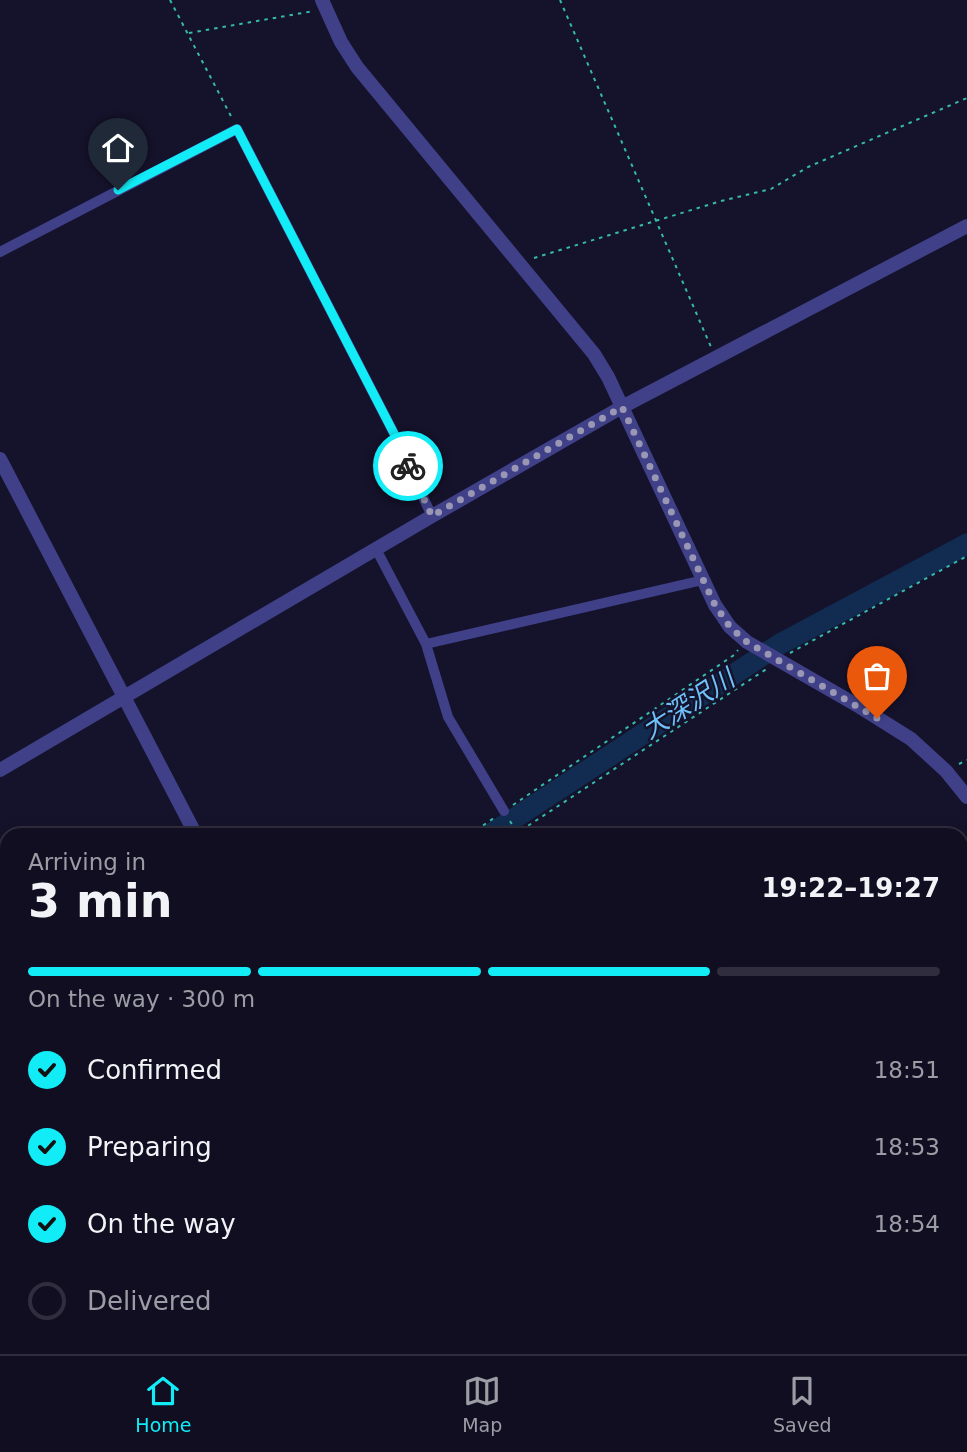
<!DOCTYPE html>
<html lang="en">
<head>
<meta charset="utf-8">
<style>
	:root { --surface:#100e20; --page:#191729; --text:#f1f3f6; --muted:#9c9ca5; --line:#302e3e; --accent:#11ecf7 }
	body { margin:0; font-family:"DejaVu Sans","Noto Sans JP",sans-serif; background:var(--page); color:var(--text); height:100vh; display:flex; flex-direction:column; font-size:26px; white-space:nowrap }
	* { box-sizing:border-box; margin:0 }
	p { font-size:23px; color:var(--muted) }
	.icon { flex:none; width:38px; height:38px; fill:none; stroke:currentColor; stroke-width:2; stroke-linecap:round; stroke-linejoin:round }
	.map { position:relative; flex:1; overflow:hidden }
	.side { position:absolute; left:0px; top:828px; width:968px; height:527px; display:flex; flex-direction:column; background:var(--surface); border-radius:21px 21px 0 0; box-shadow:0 4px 18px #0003,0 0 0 2px var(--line) }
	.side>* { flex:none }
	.pin { position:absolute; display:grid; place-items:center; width:60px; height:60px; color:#fff; margin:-72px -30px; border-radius:50% 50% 50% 0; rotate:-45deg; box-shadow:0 0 7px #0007 }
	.pin .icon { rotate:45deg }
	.courier { position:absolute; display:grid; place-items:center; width:70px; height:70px; margin:-35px; border:5px solid #11ecf7; border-radius:50%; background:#fff; color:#222; box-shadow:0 2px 9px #0007 }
	.head em { font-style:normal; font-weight:600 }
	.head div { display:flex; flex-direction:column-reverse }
	.head { display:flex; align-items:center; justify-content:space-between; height:119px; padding:0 28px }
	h1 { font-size:46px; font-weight:600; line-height:52px }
	.bar { display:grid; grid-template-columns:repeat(4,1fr); gap:10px 7px; align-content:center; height:84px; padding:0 28px }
	.bar i { height:9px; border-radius:5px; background:var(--line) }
	.bar .active { background:var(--accent) }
	.bar p { grid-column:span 4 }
	ol { padding:0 28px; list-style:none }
	li { display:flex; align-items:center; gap:21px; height:77px }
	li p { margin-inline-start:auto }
	li .icon { padding:7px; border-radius:50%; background:var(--accent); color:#111; stroke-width:4 }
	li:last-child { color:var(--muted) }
	li i { width:38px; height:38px; border:4px solid var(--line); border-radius:50% }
	.menu { display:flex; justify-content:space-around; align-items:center; height:98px; border-top:2px solid var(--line); background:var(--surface); font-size:19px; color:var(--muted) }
	.menu a { display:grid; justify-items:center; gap:4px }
	.menu .active { color:var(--accent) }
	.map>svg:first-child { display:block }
</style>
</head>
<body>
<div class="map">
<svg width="967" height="1354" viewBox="0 0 967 1354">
	<rect width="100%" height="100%" fill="#15122b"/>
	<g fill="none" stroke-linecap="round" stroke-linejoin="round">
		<!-- river -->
		<path stroke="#112c50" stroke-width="21" d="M 489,835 L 780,644 L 967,544
			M 0,1160 L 7,1156"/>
	</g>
	<!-- building -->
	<path fill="#261f4c" d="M 967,892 L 967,920 L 961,924 L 961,897 Z
		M 961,1113 L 965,1119 L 967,1118 L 967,1146 L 961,1150 Z
		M 889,1348 L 920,1348 L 923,1354 L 892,1354 Z"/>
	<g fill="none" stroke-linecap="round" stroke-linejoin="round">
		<!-- path -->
		<path stroke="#35baab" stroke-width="2" stroke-dasharray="3.5 5" stroke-linecap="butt" d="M 170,0 L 233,120
			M 560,0 L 711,347
			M 189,33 L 314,11
			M 534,258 L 721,201 L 771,189 L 808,167 L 967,98
			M 790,653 L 967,556
			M 959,764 L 967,760
			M 513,805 L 734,655 L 738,650
			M 510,821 L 518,835
			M 469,835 L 494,818
			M 514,835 L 768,668
			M 0,1149 L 7,1144
			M 0,1173 L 7,1168
			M 279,1354 L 280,1348
			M 578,1354 L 599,1348"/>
		<!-- minor -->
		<path stroke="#3f4088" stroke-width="10" d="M 0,252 L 237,129 L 402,449 L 407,464 L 432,516
			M 376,549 L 426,644 L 448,717 L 504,811
			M 426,644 L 703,580
			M 961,1050 L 967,1043
			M 0,1249 L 7,1262
			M 961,1279 L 967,1278
			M 51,1348 L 55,1354
			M 837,1348 L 840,1354
			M 62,1354 L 65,1348"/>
		<!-- tertiary -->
		<path stroke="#3f4088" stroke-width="14" d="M 322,0 L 341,42 L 357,67 L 594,354 L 608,377 L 715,605 L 730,627 L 747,642 L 860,707 L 911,739 L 946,771 L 967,797
			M 0,459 L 196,835
			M 0,770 L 432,516 L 622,407 L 967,226
			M 508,1348 L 511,1354"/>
	</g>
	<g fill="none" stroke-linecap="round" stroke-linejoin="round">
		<!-- done -->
		<path stroke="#9997b4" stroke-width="7" stroke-dasharray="0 12.6" d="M 408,466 L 432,516 L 622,407 L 715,605 L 730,627 L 747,642 L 877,718"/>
		<!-- route -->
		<path stroke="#11ecf7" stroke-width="9" d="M 118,190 L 237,129 L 402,449 L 408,466"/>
	</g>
	<g text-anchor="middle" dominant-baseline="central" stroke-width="5" stroke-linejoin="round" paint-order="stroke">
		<!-- water labels -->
		<g font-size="26" font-style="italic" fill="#6fc1fa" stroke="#15122b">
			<text transform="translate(688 704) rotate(-33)">大深沢川</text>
		</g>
	</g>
</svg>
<div class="pin" style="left:877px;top:718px;background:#ea580c"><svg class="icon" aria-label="bag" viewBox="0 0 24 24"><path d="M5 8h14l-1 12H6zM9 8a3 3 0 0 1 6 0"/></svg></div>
<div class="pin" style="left:118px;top:190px;background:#1f2937"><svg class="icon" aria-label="home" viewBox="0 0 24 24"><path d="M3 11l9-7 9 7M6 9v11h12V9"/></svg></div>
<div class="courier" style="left:408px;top:466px"><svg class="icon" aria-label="bike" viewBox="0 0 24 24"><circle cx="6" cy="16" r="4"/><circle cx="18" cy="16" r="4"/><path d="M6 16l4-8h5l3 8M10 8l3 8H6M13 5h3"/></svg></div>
<section class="side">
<div class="head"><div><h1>3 min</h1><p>Arriving in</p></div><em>19:22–19:27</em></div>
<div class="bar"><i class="active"></i><i class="active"></i><i class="active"></i><i></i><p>On the way · 300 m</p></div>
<ol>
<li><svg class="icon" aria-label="check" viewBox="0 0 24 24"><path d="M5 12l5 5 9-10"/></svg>Confirmed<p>18:51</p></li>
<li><svg class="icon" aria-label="check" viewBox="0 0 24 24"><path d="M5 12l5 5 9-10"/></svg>Preparing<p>18:53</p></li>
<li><svg class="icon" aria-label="check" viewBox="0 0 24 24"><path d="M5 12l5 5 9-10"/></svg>On the way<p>18:54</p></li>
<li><i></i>Delivered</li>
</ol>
</section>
</div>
<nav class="menu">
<a class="active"><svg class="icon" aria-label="home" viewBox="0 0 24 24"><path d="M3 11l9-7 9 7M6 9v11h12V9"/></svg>Home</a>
<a><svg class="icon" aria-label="map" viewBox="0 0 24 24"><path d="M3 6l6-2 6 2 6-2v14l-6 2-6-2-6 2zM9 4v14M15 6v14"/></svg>Map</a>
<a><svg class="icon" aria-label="saved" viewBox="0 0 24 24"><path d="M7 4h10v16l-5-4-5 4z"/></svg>Saved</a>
</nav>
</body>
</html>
